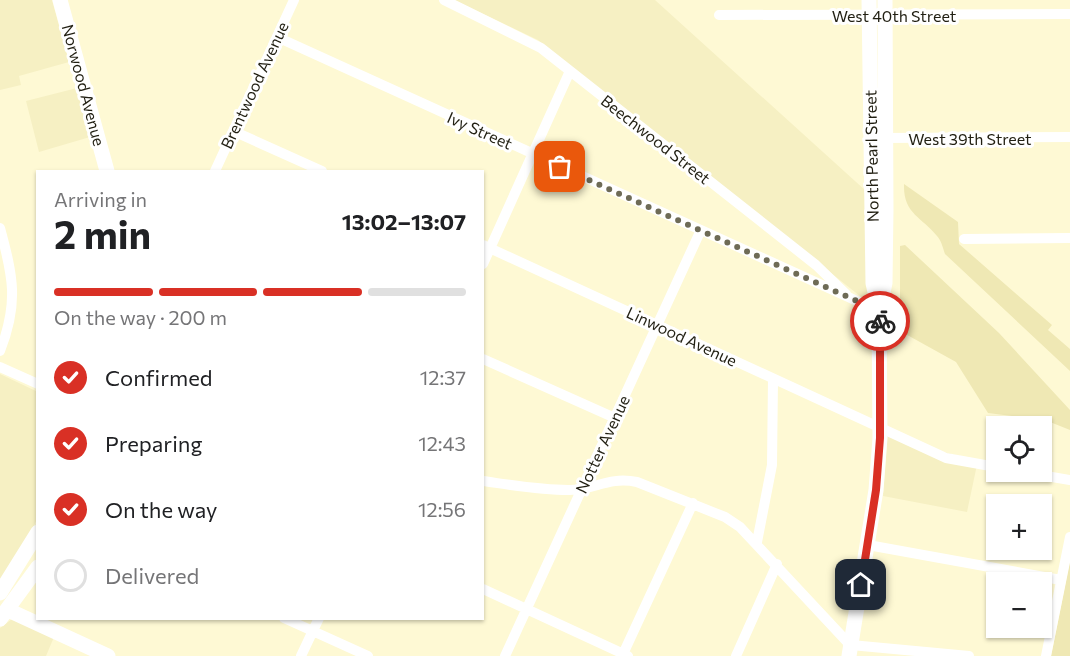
<!DOCTYPE html>
<html lang="en">
<head>
<meta charset="utf-8">
<style>
	:root { --surface:#fff; --page:#f2f2f2; --text:#202124; --muted:#757577; --line:#e0e0e0; --accent:#d93025 }
	body { margin:0; font-family:Commissioner,sans-serif; background:var(--page); color:var(--text); height:100vh; display:flex; flex-direction:column; font-size:22px; white-space:nowrap }
	* { box-sizing:border-box; margin:0 }
	p { font-size:20px; color:var(--muted) }
	.icon { flex:none; width:33px; height:33px; fill:none; stroke:currentColor; stroke-width:2; stroke-linecap:round; stroke-linejoin:round }
	.map { position:relative; flex:1; overflow:hidden }
	.side { position:absolute; left:36px; top:170px; width:448px; height:450px; display:flex; flex-direction:column; background:var(--surface); border-radius:0px; box-shadow:0 2px 4px #0004 }
	.side>* { flex:none }
	.fabs { position:absolute; left:986px; top:416px; display:grid; gap:12px }
	.fabs a { display:grid; place-items:center; width:66px; height:66px; border-radius:0px; background:var(--surface); box-shadow:0 2px 4px #0004; font-size:30px }
	.pin { position:absolute; display:grid; place-items:center; width:51px; height:51px; color:#fff; margin:-26px; border-radius:12px; box-shadow:0 3px 9px #0006 }
	.courier { position:absolute; display:grid; place-items:center; width:60px; height:60px; margin:-30px; border:4px solid #d93025; border-radius:50%; background:#fff; color:#222; box-shadow:0 2px 8px #0007 }
	.head em { font-style:normal; font-weight:700 }
	.head div { display:flex; flex-direction:column-reverse }
	.head { display:flex; align-items:center; justify-content:space-between; height:102px; padding:0 18px }
	h1 { font-size:39px; font-weight:700; line-height:45px }
	.bar { display:grid; grid-template-columns:repeat(4,1fr); gap:9px 6px; align-content:center; height:72px; padding:0 18px }
	.bar i { height:8px; border-radius:4px; background:var(--line) }
	.bar .current { background:var(--accent) }
	.bar p { grid-column:span 4 }
	ol { padding:0 18px; list-style:none }
	li { display:flex; align-items:center; gap:18px; height:66px }
	li p { margin-inline-start:auto }
	li .icon { padding:6px; border-radius:50%; background:var(--accent); color:#fff; stroke-width:4 }
	li:last-child { color:var(--muted) }
	li i { width:33px; height:33px; border:3px solid var(--line); border-radius:50% }
	.map>svg:first-child { display:block }
</style>
</head>
<body>
<div class="map">
<svg width="1070" height="656" viewBox="0 0 1070 656">
	<rect width="100%" height="100%" fill="#fef9d4"/>
	<!-- built -->
	<path fill="#f6f0c3" d="M 0,0 L 52,0 L 69,62 L 19,76 L 21,85 L 0,90 Z
		M 454,0 L 655,0 L 866,191 L 870,304 L 538,40 Z
		M 77,88 L 90,137 L 39,152 L 26,101 Z
		M 0,374 L 38,392 L 37,519 L 21,553 L 0,584 Z
		M 888,427 L 943,452 L 978,460 L 967,512 L 883,496 Z
		M 12,619 L 54,637 L 46,656 L 0,656 L 0,628 Z"/>
	<!-- green -->
	<path fill="#efe8b4" d="M 904,184 L 958,222 L 959,244 L 1052,325 L 1048,330 L 1070,349 L 1070,371 L 945,254 C 943,248 941,240 937,236 C 922,217 903,214 904,184 Z
		M 905,245 L 999,333 L 1070,410 L 1070,430 L 1045,420 L 988,413 L 956,362 L 900,331 L 900,246 Z
		M 1070,561 L 1070,656 L 1051,656 Z"/>
	<g fill="none" stroke-linecap="round" stroke-linejoin="round">
		<!-- street -->
		<path stroke="#fff" stroke-width="10" d="M 444,0 L 541,48 L 816,265 L 846,294
			M 719,15 L 1070,14
			M 277,37 L 879,311
			M 233,131 L 322,171
			M 881,138 L 1070,137
			M 215,171 L 294,0
			M 0,228 C 13,276 19,303 0,351
			M 964,239 L 1070,238
			M 483,245 L 946,458 L 996,467
			M 483,264 L 570,71
			M 483,359 L 615,418
			M 0,367 L 38,384
			M 1017,471 L 1070,480
			M 483,481 C 511,485 540,490 568,490 C 594,491 607,476 637,482 L 725,517 L 740,527 L 852,647
			M 757,542 L 772,465 L 773,379
			M 868,545 L 1061,580
			M 483,589 L 628,656
			M 284,618 L 368,656
			M 851,645 L 969,656
			M 623,654 L 693,503
			M 301,656 L 319,618
			M 505,656 L 700,232
			M 736,656 L 777,564
			M 1046,656 L 1070,537"/>
		<!-- secondary -->
		<path stroke="#fff" stroke-width="15" d="M 60,0 L 107,171
			M 869,0 L 873,283 L 878,305
			M 0,593 L 38,532
			M 8,610 L 108,656
			M 0,619 L 38,567
			M 849,656 L 876,490 L 880,438 L 879,311 L 885,283 L 886,209 L 885,0"/>
	</g>
	<g fill="none" stroke-linecap="round" stroke-linejoin="round">
		<!-- done -->
		<path stroke="#6e6b56" stroke-width="6" stroke-dasharray="0 10.8" d="M 560,167 L 879,311 L 880,321"/>
		<!-- route -->
		<path stroke="#d93025" stroke-width="8" d="M 861,585 L 876,490 L 880,438 L 880,321"/>
	</g>
	<g text-anchor="middle" dominant-baseline="central" stroke-width="6" stroke-linejoin="round" paint-order="stroke">
		<!-- street labels -->
		<g font-size="16" fill="#211f12" stroke="#fff">
			<text x="894" y="15">West 40th Street</text>
			<text transform="translate(84 85) rotate(75)">Norwood Avenue</text>
			<text transform="translate(254 85) rotate(-65)">Brentwood Avenue</text>
			<text transform="translate(480 130) rotate(24)">Ivy Street</text>
			<text x="970" y="138">West 39th Street</text>
			<text transform="translate(656 139) rotate(38)">Beechwood Street</text>
			<text transform="translate(871 156) rotate(-91)">North Pearl Street</text>
			<text transform="translate(682 336) rotate(25)">Linwood Avenue</text>
			<text transform="translate(602 444) rotate(-65)">Notter Avenue</text>
		</g>
	</g>
</svg>
<div class="fabs">
<a><svg class="icon" aria-label="locate" viewBox="0 0 24 24"><circle cx="12" cy="12" r="6"/><path d="M12 2v4M12 18v4M2 12h4M18 12h4"/></svg></a>
<a>+</a>
<a>−</a>
</div>
<div class="pin" style="left:560px;top:167px;background:#ea580c"><svg class="icon" aria-label="bag" viewBox="0 0 24 24"><path d="M5 8h14l-1 12H6zM9 8a3 3 0 0 1 6 0"/></svg></div>
<div class="pin" style="left:861px;top:585px;background:#1f2937"><svg class="icon" aria-label="home" viewBox="0 0 24 24"><path d="M3 11l9-7 9 7M6 9v11h12V9"/></svg></div>
<div class="courier" style="left:880px;top:321px"><svg class="icon" aria-label="bike" viewBox="0 0 24 24"><circle cx="6" cy="16" r="4"/><circle cx="18" cy="16" r="4"/><path d="M6 16l4-8h5l3 8M10 8l3 8H6M13 5h3"/></svg></div>
<section class="side">
<div class="head"><div><h1>2 min</h1><p>Arriving in</p></div><em>13:02–13:07</em></div>
<div class="bar"><i class="current"></i><i class="current"></i><i class="current"></i><i></i><p>On the way · 200 m</p></div>
<ol>
<li><svg class="icon" aria-label="check" viewBox="0 0 24 24"><path d="M5 12l5 5 9-10"/></svg>Confirmed<p>12:37</p></li>
<li><svg class="icon" aria-label="check" viewBox="0 0 24 24"><path d="M5 12l5 5 9-10"/></svg>Preparing<p>12:43</p></li>
<li><svg class="icon" aria-label="check" viewBox="0 0 24 24"><path d="M5 12l5 5 9-10"/></svg>On the way<p>12:56</p></li>
<li><i></i>Delivered</li>
</ol>
</section>
</div>
</body>
</html>
